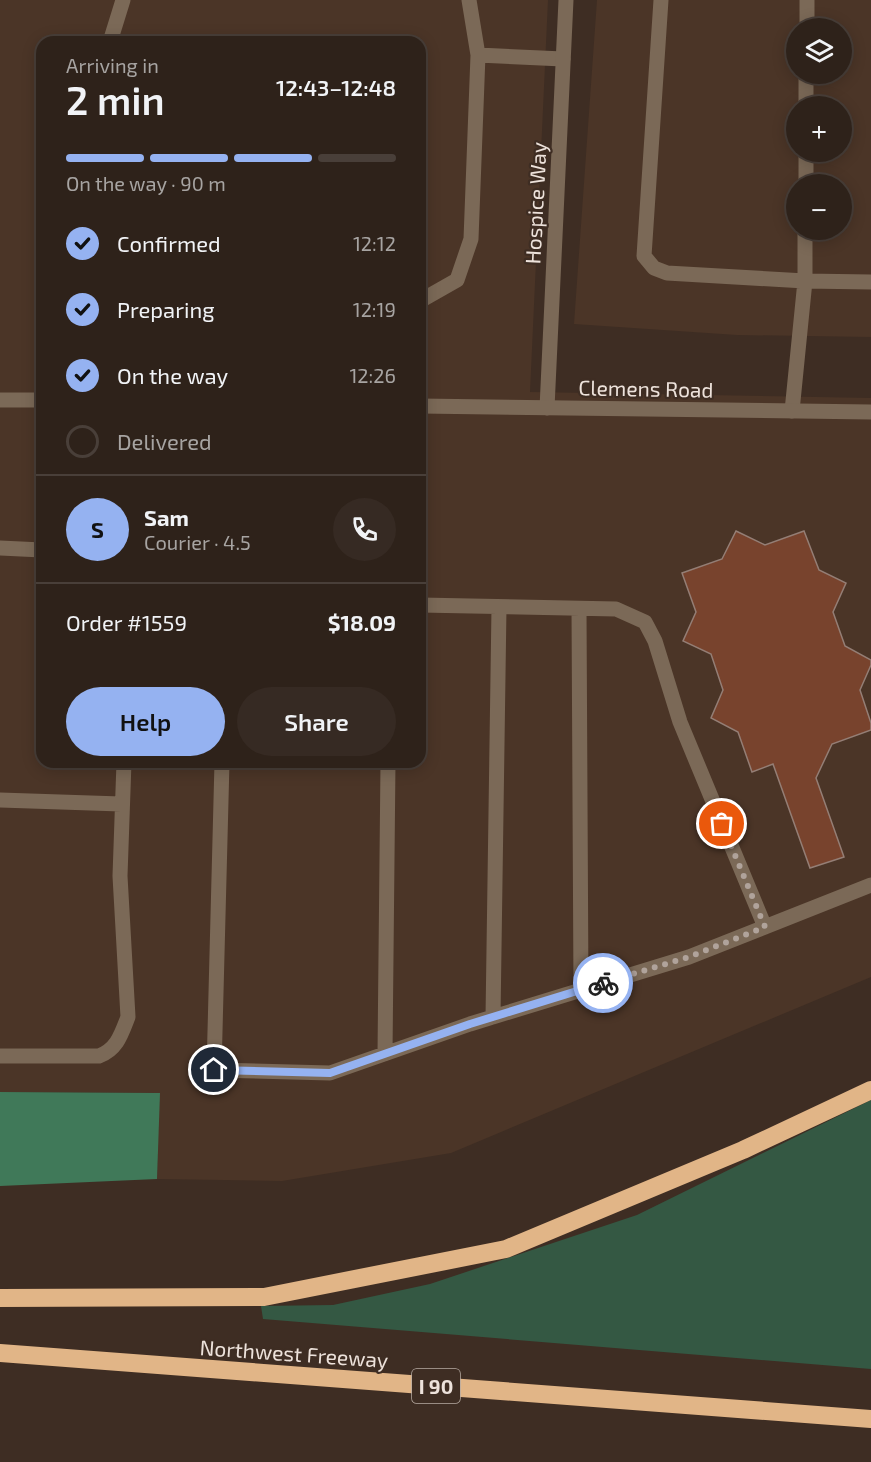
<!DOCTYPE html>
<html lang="en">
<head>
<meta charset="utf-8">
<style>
	:root { --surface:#2e221a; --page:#362a23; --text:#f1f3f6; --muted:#a7a4a2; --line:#493f39; --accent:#95b2f1 }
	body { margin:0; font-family:"Exo 2",sans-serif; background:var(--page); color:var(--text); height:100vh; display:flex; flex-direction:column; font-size:22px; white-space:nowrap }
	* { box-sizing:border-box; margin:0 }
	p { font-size:20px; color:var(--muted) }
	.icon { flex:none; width:33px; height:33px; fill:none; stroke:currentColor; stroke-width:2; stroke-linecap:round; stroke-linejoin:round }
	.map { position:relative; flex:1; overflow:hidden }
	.side { position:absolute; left:36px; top:36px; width:390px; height:732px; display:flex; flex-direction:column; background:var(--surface); border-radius:18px; box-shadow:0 3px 15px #0003,0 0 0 2px var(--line) }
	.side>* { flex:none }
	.tools { position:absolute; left:786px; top:18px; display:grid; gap:12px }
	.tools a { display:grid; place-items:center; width:66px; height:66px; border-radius:50%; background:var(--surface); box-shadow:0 3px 15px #0003,0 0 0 2px var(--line); font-size:30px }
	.pin { position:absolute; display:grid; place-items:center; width:51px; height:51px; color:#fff; margin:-26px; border:3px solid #fff; border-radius:50%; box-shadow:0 2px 6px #0007 }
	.courier { position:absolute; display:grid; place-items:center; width:60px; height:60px; margin:-30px; border:4px solid #95b2f1; border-radius:50%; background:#fff; color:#222; box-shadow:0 2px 8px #0007 }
	.headline em { font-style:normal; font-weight:600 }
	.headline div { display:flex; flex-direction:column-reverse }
	.headline { display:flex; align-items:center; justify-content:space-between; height:102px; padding:0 30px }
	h1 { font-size:39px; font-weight:600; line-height:45px }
	.bar { display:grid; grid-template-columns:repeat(4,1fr); gap:9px 6px; align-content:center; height:72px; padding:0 30px }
	.bar i { height:8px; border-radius:4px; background:var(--line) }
	.bar .active { background:var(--accent) }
	.bar p { grid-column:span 4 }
	.line { display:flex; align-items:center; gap:15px; padding:0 30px; border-top:2px solid var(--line) }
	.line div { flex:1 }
	.round { display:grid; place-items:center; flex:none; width:63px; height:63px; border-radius:32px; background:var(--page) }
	ol { padding:0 30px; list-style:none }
	li { display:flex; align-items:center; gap:18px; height:66px }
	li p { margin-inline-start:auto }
	li .icon { padding:6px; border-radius:50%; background:var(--accent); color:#111; stroke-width:4 }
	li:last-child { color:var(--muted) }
	li i { width:33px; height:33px; border:3px solid var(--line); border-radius:50% }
	.cta { display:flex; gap:12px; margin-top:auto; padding:12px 30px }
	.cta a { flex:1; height:69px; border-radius:36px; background:var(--accent); color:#111; font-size:24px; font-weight:600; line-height:69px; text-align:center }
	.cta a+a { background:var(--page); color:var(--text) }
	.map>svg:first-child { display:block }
</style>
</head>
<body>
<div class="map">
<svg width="871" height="1462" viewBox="0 0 871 1462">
	<rect width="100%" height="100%" fill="#3e2d23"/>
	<!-- built -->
	<path fill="#4b3527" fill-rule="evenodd" d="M 0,0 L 548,0 L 530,392 L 871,398 L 871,977 L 451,1153 L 282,1181 L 157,1179 L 159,1093 L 0,1092 ZM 42,42 L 420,42 L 420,762 L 42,762 Z
		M 597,0 L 871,0 L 871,337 L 737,335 L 574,324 ZM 796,28 L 842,28 L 842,74 L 796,74 ZM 796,106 L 842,106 L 842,152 L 796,152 ZM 796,184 L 842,184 L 842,230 L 796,230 Z"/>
	<!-- green -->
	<path fill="#345843" d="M 871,1100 L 871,1369 L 263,1319 L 261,1306 L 333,1305 L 430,1284 L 637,1215 Z"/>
	<!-- forest -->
	<path fill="#407959" d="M 0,1092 L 160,1093 L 157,1179 L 0,1186 Z"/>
	<!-- building -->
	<path fill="#78432d" stroke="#947e75" stroke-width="1.5" d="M 736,531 L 765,545 L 804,531 L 819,570 L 846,583 L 833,612 L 845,646 L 871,660 L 871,665 L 860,690 L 871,723 L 871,730 L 832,744 L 816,778 L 844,857 L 810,868 L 773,764 L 752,772 L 738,732 L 711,718 L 723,690 L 711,654 L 683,641 L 696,612 L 682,573 L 722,559 Z"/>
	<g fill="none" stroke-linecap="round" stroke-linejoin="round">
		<!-- service -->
		<path stroke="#7b6957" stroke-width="15" d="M 661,0 L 644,256 L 654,268 L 667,273 L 805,281 L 792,411
			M 807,28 L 807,0
			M 110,42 L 123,0
			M 478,55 L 563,59
			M 806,106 L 806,74
			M 806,184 L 806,152
			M 805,230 L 805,281 L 871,282
			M 420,301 L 457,280 L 471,239 L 478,55 L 469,0
			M 0,548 L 42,550
			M 420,605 L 616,609 L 645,622 L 655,641 L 680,722 L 765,927
			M 579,609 L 581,990
			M 222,762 L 214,1070 L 330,1073 L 470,1024 L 689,957 L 871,885
			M 0,800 L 121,804
			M 493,1017 L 499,607
			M 385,1054 L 388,762
			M 0,1056 L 99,1056 C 117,1049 121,1035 128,1017 L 120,876 L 124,762"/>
		<!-- minor -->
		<path stroke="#7b6957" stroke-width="15" d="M 547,408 L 566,0"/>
		<!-- tertiary -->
		<path stroke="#7b6957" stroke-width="15" d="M 0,400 L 42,400
			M 420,406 L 871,412"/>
		<!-- motorway -->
		<path stroke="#e1b587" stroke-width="18" d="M 0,1298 L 264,1297 L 506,1249 L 743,1150 L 871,1090
			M 0,1353 L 871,1419"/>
	</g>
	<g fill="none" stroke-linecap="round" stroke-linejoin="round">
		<!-- done -->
		<path stroke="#b0a39b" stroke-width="6" stroke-dasharray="0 10.8" d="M 603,983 L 689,957 L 765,927 L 722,824"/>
		<!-- route -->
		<path stroke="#95b2f1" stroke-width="8" d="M 214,1070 L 330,1073 L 470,1024 L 603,983"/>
	</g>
	<g text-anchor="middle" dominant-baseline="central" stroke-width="4.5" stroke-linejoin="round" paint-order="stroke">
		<!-- shield labels -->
		<rect fill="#3e2d23" stroke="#b8aca4" stroke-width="1.5" x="412" y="1369" width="48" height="34" rx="4.5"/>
		<g font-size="20" font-weight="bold" fill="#ede2db">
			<text x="436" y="1386">I 90</text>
		</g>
		<!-- street labels -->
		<g font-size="21" fill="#ede2db" stroke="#3e2d23">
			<text transform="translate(535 203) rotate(-87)">Hospice Way</text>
			<text transform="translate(646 388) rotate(1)">Clemens Road</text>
			<text transform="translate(294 1353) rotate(4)">Northwest Freeway</text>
		</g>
	</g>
</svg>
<div class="tools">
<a><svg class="icon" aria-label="layers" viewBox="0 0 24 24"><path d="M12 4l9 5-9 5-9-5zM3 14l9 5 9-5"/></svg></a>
<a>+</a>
<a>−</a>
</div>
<div class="pin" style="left:722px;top:824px;background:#ea580c"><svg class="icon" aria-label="bag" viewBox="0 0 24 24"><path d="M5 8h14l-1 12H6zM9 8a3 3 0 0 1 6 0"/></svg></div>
<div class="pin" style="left:214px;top:1070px;background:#1f2937"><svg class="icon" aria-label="home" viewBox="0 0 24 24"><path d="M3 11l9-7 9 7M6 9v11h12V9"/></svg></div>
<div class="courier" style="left:603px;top:983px"><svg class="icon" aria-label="bike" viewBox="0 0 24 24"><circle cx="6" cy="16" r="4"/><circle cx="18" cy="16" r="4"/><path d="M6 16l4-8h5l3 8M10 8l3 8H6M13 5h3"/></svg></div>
<section class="side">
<div class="headline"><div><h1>2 min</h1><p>Arriving in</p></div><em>12:43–12:48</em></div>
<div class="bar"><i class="active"></i><i class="active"></i><i class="active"></i><i></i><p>On the way · 90 m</p></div>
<ol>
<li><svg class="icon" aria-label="check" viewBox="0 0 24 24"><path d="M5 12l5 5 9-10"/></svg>Confirmed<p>12:12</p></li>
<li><svg class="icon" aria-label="check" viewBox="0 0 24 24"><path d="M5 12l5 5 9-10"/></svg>Preparing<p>12:19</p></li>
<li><svg class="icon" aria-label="check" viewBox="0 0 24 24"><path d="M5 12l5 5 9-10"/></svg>On the way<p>12:26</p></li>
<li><i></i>Delivered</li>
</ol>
<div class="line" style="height:108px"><b class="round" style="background:var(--accent);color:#111">S</b><div><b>Sam</b><p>Courier · 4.5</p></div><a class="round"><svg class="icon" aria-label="phone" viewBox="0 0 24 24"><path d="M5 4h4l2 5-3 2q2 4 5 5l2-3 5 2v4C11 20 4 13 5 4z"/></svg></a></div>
<div class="line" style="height:78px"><div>Order #1559</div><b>$18.09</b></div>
<div class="cta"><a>Help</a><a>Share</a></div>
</section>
</div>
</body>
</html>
